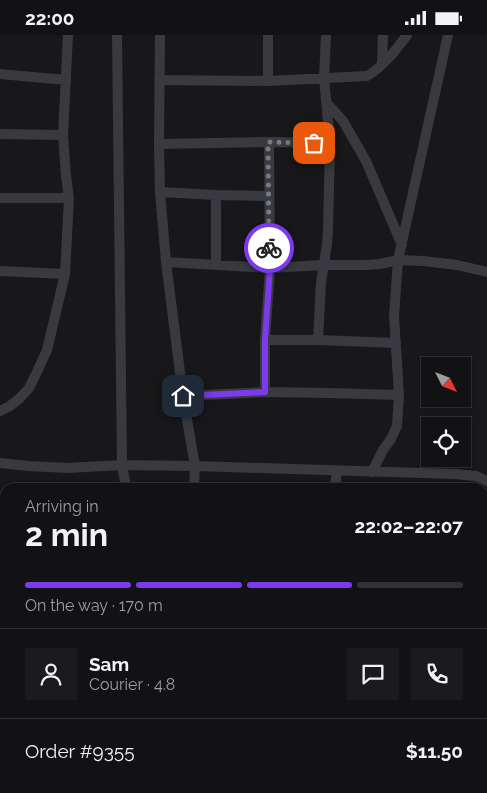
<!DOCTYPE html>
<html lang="en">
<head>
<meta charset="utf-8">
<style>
	:root { --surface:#121214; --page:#1b1b1d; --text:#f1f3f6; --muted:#9c9ea0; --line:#313234; --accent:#7c3aed }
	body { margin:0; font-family:Raleway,sans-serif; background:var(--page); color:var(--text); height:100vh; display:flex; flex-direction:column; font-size:19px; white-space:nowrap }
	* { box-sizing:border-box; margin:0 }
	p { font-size:16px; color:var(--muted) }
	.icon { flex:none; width:28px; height:28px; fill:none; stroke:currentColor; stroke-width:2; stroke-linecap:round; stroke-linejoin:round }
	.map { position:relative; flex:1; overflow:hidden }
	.details { position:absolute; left:0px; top:448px; width:488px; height:311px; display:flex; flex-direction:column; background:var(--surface); border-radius:15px 15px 0 0; box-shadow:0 1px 4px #0004,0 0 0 1px var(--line) }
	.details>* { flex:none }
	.needle { width:32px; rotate:132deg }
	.buttons { position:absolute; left:421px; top:322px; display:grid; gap:10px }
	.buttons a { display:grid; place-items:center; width:50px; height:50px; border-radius:0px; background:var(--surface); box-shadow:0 1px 4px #0004,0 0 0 1px var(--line); font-size:25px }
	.pin { position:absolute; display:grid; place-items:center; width:42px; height:42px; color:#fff; margin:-21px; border-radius:10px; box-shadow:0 2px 8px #0006 }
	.courier { position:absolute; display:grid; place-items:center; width:50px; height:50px; margin:-25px; border:4px solid #7c3aed; border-radius:50%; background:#fff; color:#222; box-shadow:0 1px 6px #0007 }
	.summary em { font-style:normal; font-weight:700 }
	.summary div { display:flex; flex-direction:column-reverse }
	.summary { display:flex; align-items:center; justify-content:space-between; height:85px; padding:0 25px }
	h1 { font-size:32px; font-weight:700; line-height:38px }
	.bar { display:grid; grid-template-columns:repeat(4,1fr); gap:8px 5px; align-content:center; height:60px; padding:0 25px }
	.bar i { height:6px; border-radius:4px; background:var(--line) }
	.bar .selected { background:var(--accent) }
	.bar p { grid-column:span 4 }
	.line { display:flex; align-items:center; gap:12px; padding:0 25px; border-top:1px solid var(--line) }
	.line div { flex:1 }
	.round { display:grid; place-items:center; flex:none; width:52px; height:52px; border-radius:0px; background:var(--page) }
	.status { display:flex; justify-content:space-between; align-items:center; height:35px; padding:0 25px; background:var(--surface); direction:ltr }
	.status svg { height:14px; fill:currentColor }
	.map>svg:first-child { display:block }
</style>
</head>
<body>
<div class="status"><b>22:00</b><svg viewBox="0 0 49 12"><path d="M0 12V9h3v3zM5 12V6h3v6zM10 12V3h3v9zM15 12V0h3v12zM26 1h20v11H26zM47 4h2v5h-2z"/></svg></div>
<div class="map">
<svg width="487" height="758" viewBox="0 0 487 758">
	<rect width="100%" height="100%" fill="#18181a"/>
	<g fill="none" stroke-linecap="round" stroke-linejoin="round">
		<!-- street -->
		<path stroke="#393a3f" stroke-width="10" d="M 117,0 L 122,430 L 126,452
			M 160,0 L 159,109 L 160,157 L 166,227 L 183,361 L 195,431 L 194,452
			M 382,29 L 383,0
			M 0,39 L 66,45
			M 159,45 L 268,46 L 367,41 C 383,32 396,15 407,0
			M 268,46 L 268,0
			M 326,67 L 343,86 L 366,126 L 402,210
			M 0,99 L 63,100
			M 159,109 L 269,107 L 330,108
			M 160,157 L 216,160 L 269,161
			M 0,163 L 69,163
			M 166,227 L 270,233 L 323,230 L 365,230 L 380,229 L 398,225 L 423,226 L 457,230 L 487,237
			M 216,230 L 216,160
			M 0,236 L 65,239
			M 265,305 L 318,305 L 396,308
			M 318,305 L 321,248 L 327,209 L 328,194 L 330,108 L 324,43 L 326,0
			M 265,357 L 265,305 L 270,233 L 269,107
			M 183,361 L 265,357 L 328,358 L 399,360
			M 0,376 L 10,371 L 20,363 L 29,353 L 35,341 L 47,315 L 65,239 L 69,163 L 66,141 L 63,100 L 68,0
			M 0,428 L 28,431 L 67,433 L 122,430 L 195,431 L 455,439 L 476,441 L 487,446
			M 372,437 L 383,415 L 391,404 L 397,391 L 399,360 L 394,281 L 398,225 L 448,0
			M 335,452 L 337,436
			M 0,630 L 5,630
			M 482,642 L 487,642
			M 0,675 L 5,670
			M 482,706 L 487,706
			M 0,746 L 5,739
			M 338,754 L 376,758
			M 143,758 L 144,754
			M 163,758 L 163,754
			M 330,758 L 331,754
			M 458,758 L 458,754"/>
	</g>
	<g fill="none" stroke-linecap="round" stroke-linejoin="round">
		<!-- done -->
		<path stroke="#787a82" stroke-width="5" stroke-dasharray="0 9" d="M 269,213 L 268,107 L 314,108"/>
		<!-- route -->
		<path stroke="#7c3aed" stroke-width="6" d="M 183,361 L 265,357 L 265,305 L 270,233 L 269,213"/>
	</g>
</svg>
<div class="buttons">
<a><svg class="needle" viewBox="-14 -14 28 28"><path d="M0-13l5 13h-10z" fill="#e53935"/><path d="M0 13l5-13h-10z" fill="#9c9ea0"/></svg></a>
<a><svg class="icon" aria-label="locate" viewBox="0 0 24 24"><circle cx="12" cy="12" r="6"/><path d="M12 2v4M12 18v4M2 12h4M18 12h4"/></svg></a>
</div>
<div class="pin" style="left:314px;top:108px;background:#ea580c"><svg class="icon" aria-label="bag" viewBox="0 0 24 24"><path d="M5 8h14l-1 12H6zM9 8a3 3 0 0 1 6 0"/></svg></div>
<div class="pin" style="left:183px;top:361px;background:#1f2937"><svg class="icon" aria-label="home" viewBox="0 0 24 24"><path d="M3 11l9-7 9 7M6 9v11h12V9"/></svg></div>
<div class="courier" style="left:269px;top:213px"><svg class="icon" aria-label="bike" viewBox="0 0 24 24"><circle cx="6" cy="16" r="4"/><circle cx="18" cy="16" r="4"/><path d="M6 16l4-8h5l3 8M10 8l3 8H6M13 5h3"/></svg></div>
<section class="details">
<div class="summary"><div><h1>2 min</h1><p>Arriving in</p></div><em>22:02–22:07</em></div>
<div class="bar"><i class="selected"></i><i class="selected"></i><i class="selected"></i><i></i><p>On the way · 170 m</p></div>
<div class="line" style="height:90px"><a class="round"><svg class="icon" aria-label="person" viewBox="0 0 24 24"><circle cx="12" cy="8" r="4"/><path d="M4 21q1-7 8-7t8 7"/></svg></a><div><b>Sam</b><p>Courier · 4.8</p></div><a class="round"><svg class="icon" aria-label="chat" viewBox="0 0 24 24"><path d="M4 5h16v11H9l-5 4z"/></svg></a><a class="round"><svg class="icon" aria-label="phone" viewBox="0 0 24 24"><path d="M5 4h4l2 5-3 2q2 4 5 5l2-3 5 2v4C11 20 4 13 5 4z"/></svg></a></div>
<div class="line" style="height:65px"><div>Order #9355</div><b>$11.50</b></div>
</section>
</div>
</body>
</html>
